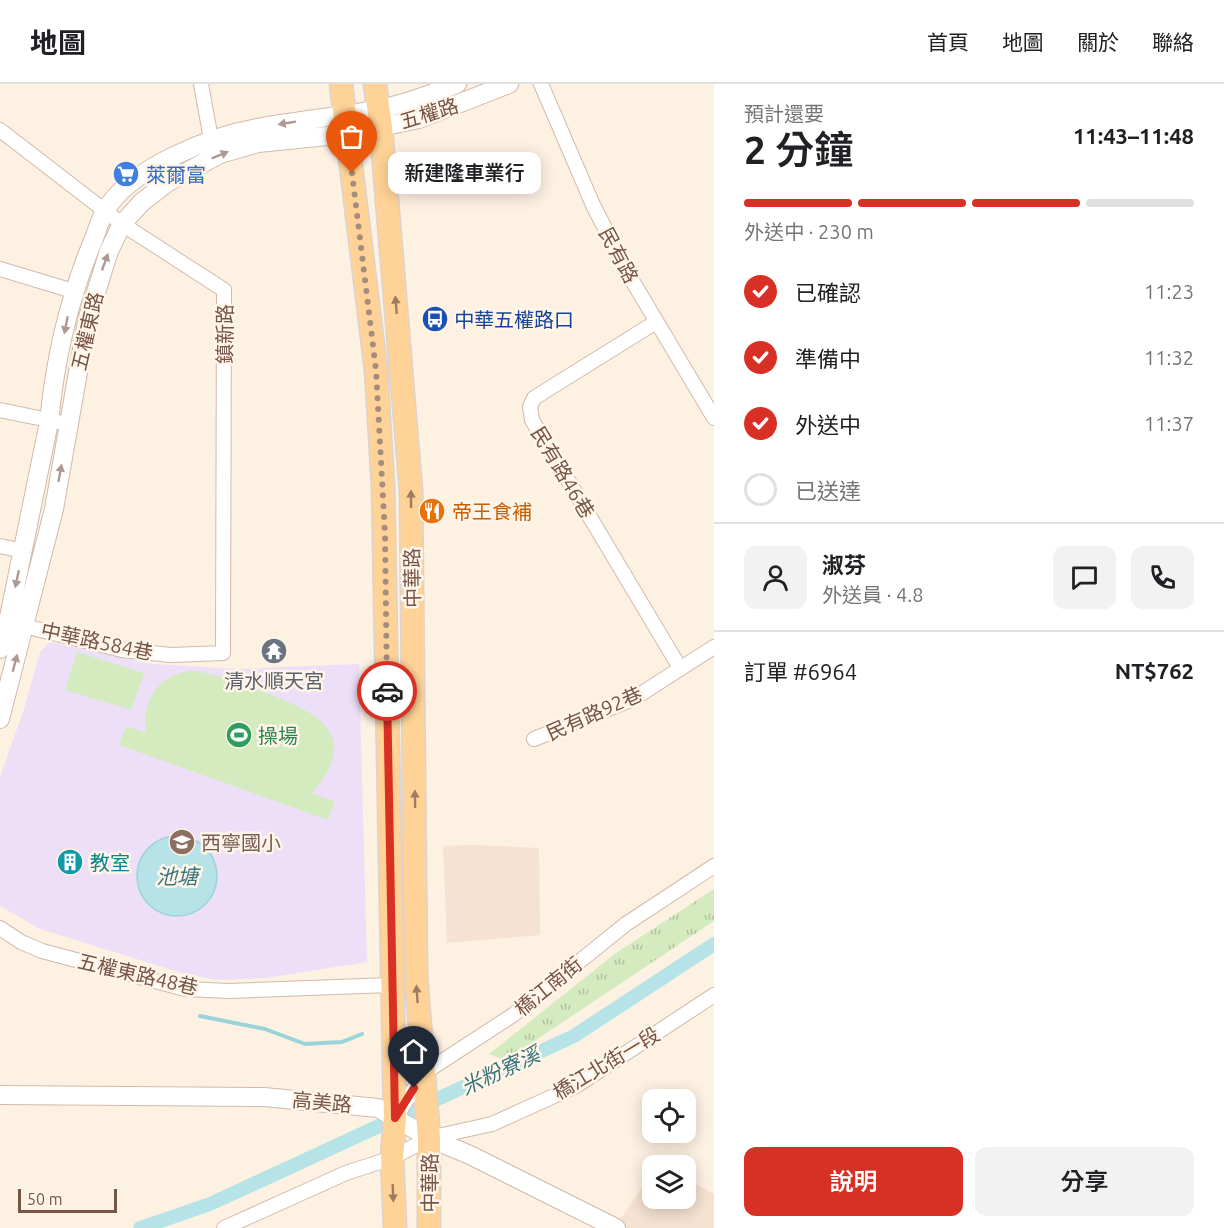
<!DOCTYPE html>
<html lang="zh-TW">
<head>
<meta charset="utf-8">
<style>
	:root { --surface:#fff; --page:#f2f2f2; --text:#202124; --muted:#757577; --line:#e0e0e0; --accent:#d93025 }
	body { margin:0; font-family:Ubuntu,"Noto Sans TC",sans-serif; background:var(--page); color:var(--text); height:100vh; display:flex; flex-direction:column; font-size:22px; white-space:nowrap }
	* { box-sizing:border-box; margin:0 }
	p { font-size:20px; color:var(--muted) }
	.icon { flex:none; width:33px; height:33px; fill:none; stroke:currentColor; stroke-width:2; stroke-linecap:round; stroke-linejoin:round }
	.map { position:relative; flex:1; overflow:hidden }
	.sheet { display:flex; flex-direction:column; background:var(--surface); width:510px }
	.sheet>* { flex:none }
	.tools { position:absolute; left:642px; top:1005px; display:grid; gap:12px }
	.tools a { display:grid; place-items:center; width:54px; height:54px; border-radius:12px; background:var(--surface); box-shadow:0 3px 15px #0003; font-size:30px }
	.scale { position:absolute; left:18px; bottom:15px; width:99px; box-sizing:border-box; padding-left:6px; border:3px solid #765547; border-top:0; font-size:16px; line-height:21px; white-space:nowrap; color:#765547; -webkit-text-stroke:4px #fff5e9; paint-order:stroke }
	.pin { position:absolute; display:grid; place-items:center; width:51px; height:51px; color:#fff; margin:-62px -26px; border-radius:50% 50% 50% 0; rotate:-45deg; box-shadow:0 0 6px #0007 }
	.pin .icon { rotate:45deg }
	.courier { position:absolute; display:grid; place-items:center; width:60px; height:60px; margin:-30px; border:4px solid #d93025; border-radius:50%; background:#fff; color:#222; box-shadow:0 2px 8px #0007 }
	.bubble { position:absolute; height:42px; border-radius:12px; background:var(--surface); box-shadow:0 3px 15px #0003; font-size:20px; font-weight:600; line-height:42px; text-align:center }
	.headline em { font-style:normal; font-weight:600 }
	.headline div { display:flex; flex-direction:column-reverse }
	.headline { display:flex; align-items:center; justify-content:space-between; height:102px; padding:0 30px }
	h1 { font-size:39px; font-weight:600; line-height:45px }
	.bar { display:grid; grid-template-columns:repeat(4,1fr); gap:9px 6px; align-content:center; height:72px; padding:0 30px }
	.bar i { height:8px; border-radius:4px; background:var(--line) }
	.bar .selected { background:var(--accent) }
	.bar p { grid-column:span 4 }
	.line { display:flex; align-items:center; gap:15px; padding:0 30px; border-top:2px solid var(--line) }
	.line div { flex:1 }
	.round { display:grid; place-items:center; flex:none; width:63px; height:63px; border-radius:12px; background:var(--page) }
	ol { padding:0 30px; list-style:none }
	li { display:flex; align-items:center; gap:18px; height:66px }
	li p { margin-inline-start:auto }
	li .icon { padding:6px; border-radius:50%; background:var(--accent); color:#fff; stroke-width:4 }
	li:last-child { color:var(--muted) }
	li i { width:33px; height:33px; border:3px solid var(--line); border-radius:50% }
	.button { display:flex; gap:12px; margin-top:auto; padding:12px 30px }
	.button a { flex:1; height:69px; border-radius:12px; background:var(--accent); color:#fff; font-size:24px; font-weight:600; line-height:69px; text-align:center }
	.button a+a { background:var(--page); color:var(--text) }
	header { display:flex; align-items:center; gap:36px; box-sizing:border-box; height:84px; padding:0 30px; background:var(--surface); border-bottom:2px solid var(--line) }
	header strong { font-size:28px }
	nav { display:flex; gap:33px; margin-inline-start:auto; font-size:21px }
	main { display:flex; flex:1; min-height:0 }
	.map>svg:first-child { display:block }
</style>
</head>
<body>
<header>
<strong>地圖</strong>
<nav><a>首頁</a><a>地圖</a><a>關於</a><a>聯絡</a></nav>
</header>
<main>
<div class="map">
<svg width="714" height="1144" viewBox="0 0 714 1144">
	<defs>
		<pattern id="park-tufts" width="24" height="20" patternUnits="userSpaceOnUse" patternTransform="scale(1.5)"><rect width="24" height="20" fill="#d4ebc0"/><path d="M3 7l-1-3M5 7V3M7 7l1-3M15 17l-1-3M17 17v-4M19 17l1-3" fill="none" stroke="#b1c19e"/></pattern>
	</defs>
	<rect width="100%" height="100%" fill="#fdf1e2"/>
	<!-- residential -->
	<path fill="#f5e2d0" d="M 474,761 L 539,764 L 540,851 L 447,859 L 443,762 Z
		M 652,1090 L 652,1114 L 686,1114 L 686,1094 L 714,1110 L 714,1144 L 614,1144 Z"/>
	<!-- education -->
	<path fill="#eedff9" d="M 50,558 L 154,580 L 238,585 L 359,580 L 367,878 L 266,894 L 218,896 L 185,890 L 40,845 L 0,822 L 0,693 L 24,625 L 40,568 Z"/>
	<!-- park -->
	<path fill="url(#park-tufts)" d="M 714,805 L 714,837 L 506,976 L 489,970 L 616,869 Z"/>
	<!-- pitch -->
	<path fill="#d4ebc0" d="M 77,568 L 144,589 L 131,626 L 65,606 Z
		M 191,587 C 214,588 236,598 258,606 C 310,625 366,647 312,709 L 335,718 L 328,736 L 119,661 L 126,642 L 146,649 C 141,617 159,590 191,587 Z"/>
	<!-- water -->
	<path fill="#b6e3e7" stroke="#9bd3da" stroke-width="1.5" d="M137 792a40 40 0 1 1 80 0a40 40 0 1 1-80 0Z"/>
	<g fill="none" stroke-linecap="round" stroke-linejoin="round">
		<!-- stream -->
		<path stroke="#9bd3da" stroke-width="4" d="M 200,932 L 265,945 L 305,960 L 342,958 L 362,950"/>
		<!-- canal -->
		<path stroke="#b6e3e7" stroke-width="14" d="M 140,1144 L 210,1120 L 574,952 L 714,860"/>
		<defs>
			<path id="minor" d="M 201,0 L 211,55
				M 541,0 L 593,121 L 630,193 L 714,334
				M 0,46 L 122,140 L 224,206 L 223,569 L 171,571 L 122,566 L 16,540
				M 0,185 L 73,207
				M 656,238 L 534,314 L 530,323 L 532,336 L 680,584
				M 0,326 L 68,340
				M 0,462 L 23,467
				M 534,655 L 633,615 L 714,563
				M 0,844 L 21,858 L 42,867 L 185,905 L 229,907 L 391,901
				M 396,1033 L 424,989 L 513,931 L 626,840 L 714,782
				M 224,1144 L 346,1089 L 392,1074 L 429,1054 L 492,1040 L 576,1002 L 714,911"/>
			<path id="tertiary" d="M 0,565 L 8,538 L 49,338 C 55,276 69,214 93,157 C 97,147 100,136 105,127 C 130,84 211,52 257,44 C 298,36 339,33 379,25 C 406,20 432,10 457,0
				M 0,635 L 54,425 L 87,237 L 109,167 L 122,140 L 142,118 L 168,98 L 220,70 L 258,59 L 347,50 L 419,35 L 509,0
				M 0,1011 L 264,1013 L 378,1024 L 429,1054 L 470,1071 L 616,1144"/>
			<path id="primary" d="M 341,0 L 376,286 L 383,402 L 395,1033 L 392,1074 L 395,1144
				M 375,0 L 381,44 L 411,407 L 416,892 L 429,1054 L 429,1144"/>
		</defs>
		<!-- minor casing -->
		<use href="#minor" stroke="#d1baab" stroke-width="16"/>
		<!-- tertiary casing -->
		<use href="#tertiary" stroke="#d1baab" stroke-width="20"/>
		<!-- primary casing -->
		<use href="#primary" stroke="#dbd3cf" stroke-width="25"/>
		<!-- minor -->
		<use href="#minor" stroke="#fff" stroke-width="14"/>
		<!-- tertiary -->
		<use href="#tertiary" stroke="#fff" stroke-width="18"/>
		<!-- primary -->
		<use href="#primary" stroke="#ffd397" stroke-width="22"/>
	</g>
	<!-- one-way arrows -->
	<defs><path id="oneway-solid" d="M-6-.8H1V-3.2L6.5 0L1 3.2V.8H-6Z" transform="scale(1.5)"/></defs>
	<g fill="#ad9991">
		<use href="#oneway-solid" transform="translate(287 39) rotate(171)"/>
		<use href="#oneway-solid" transform="translate(220 71) rotate(-22)"/>
		<use href="#oneway-solid" transform="translate(105 178) rotate(-70)"/>
		<use href="#oneway-solid" transform="translate(66 241) rotate(101)"/>
		<use href="#oneway-solid" transform="translate(60 389) rotate(-80)"/>
		<use href="#oneway-solid" transform="translate(17 495) rotate(102)"/>
		<use href="#oneway-solid" transform="translate(15 579) rotate(-75)"/>
	</g>
	<g fill="#9f7b5f">
		<use href="#oneway-solid" transform="translate(396 221) rotate(-95)"/>
		<use href="#oneway-solid" transform="translate(411 415) rotate(-90)"/>
		<use href="#oneway-solid" transform="translate(415 715) rotate(-91)"/>
		<use href="#oneway-solid" transform="translate(417 910) rotate(-94)"/>
		<use href="#oneway-solid" transform="translate(393 1109) rotate(88)"/>
	</g>
	<g fill="none" stroke-linecap="round" stroke-linejoin="round">
		<!-- done -->
		<path stroke="#a58c7d" stroke-width="6" stroke-dasharray="0 10.8" d="M 352,89 L 376,286 L 385,450 L 387,607"/>
		<!-- route -->
		<path stroke="#d93025" stroke-width="8" d="M 387,607 L 395,1034 L 414,1004"/>
	</g>
	<!-- icons -->
	<defs>
		<symbol id="supermarket-disc" viewBox="-11 -11 22 22"><circle r="9.5" fill="#3f7fe0" stroke="#fff5e9"/><path d="M-6-5.5h2.5l.6 2H6L4.5 2H-2.5L-4.4-4H-6ZM-1.5 3.2a1.3 1.3 0 1 0 .1 0ZM3 3.2a1.3 1.3 0 1 0 .1 0Z" fill="#fff"/></symbol>
		<symbol id="bus-disc" viewBox="-11 -11 22 22"><circle r="9.5" fill="#1a4fb4" stroke="#fff5e9"/><path d="M-5-6H5V4H4V6H2V4H-2V6H-4V4H-5ZM-3.5-4V0h7V-4ZM-3.5 1.2v1.5H-2V1.2ZM2 1.2v1.5H3.5V1.2Z" fill="#fff"/></symbol>
		<symbol id="restaurant-disc" viewBox="-11 -11 22 22"><circle r="9.5" fill="#e8710a" stroke="#fff5e9"/><path d="M-5-6h1v4h1v-4h1v4h1v-4h1v5L-1.5 .5V6h-2V.5L-5-1ZM5-6V6H3V1.5H1.5Q1.5-4 5-6Z" fill="#fff"/></symbol>
		<symbol id="temple-disc" viewBox="-11 -11 22 22"><circle r="9.5" fill="#6b7280" stroke="#fff5e9"/><path d="M0-6L5-2H3V0L6.5 2.5H4V6H1.5V3h-3V6H-4V2.5H-6.5L-3 0V-2H-5Z" fill="#fff"/></symbol>
		<symbol id="stadium-disc" viewBox="-11 -11 22 22"><circle r="9.5" fill="#2e9e5b" stroke="#fff5e9"/><path d="M0-5a6.5 5 0 1 0 0 10a6.5 5 0 1 0 0-10ZM-3.5-1.8h7v3.6h-7Z" fill="#fff"/></symbol>
		<symbol id="school-disc" viewBox="-11 -11 22 22"><circle r="9.5" fill="#8d6e63" stroke="#fff5e9"/><path d="M0-5L7-2L0 1L-7-2ZM-4 1L0 2.5L4 1V4Q0 6-4 4Z" fill="#fff"/></symbol>
		<symbol id="building-disc" viewBox="-11 -11 22 22"><circle r="9.5" fill="#0f9aa8" stroke="#fff5e9"/><path d="M-4-6H4V6H1V3H-1V6H-4ZM-2.5-4.3h1.7v1.8h-1.7ZM.8-4.3h1.7v1.8H.8ZM-2.5-1h1.7V.8h-1.7ZM.8-1h1.7V.8H.8Z" fill="#fff"/></symbol>
	</defs>
	<g fill-rule="evenodd">
		<use href="#supermarket-disc" x="111" y="75" width="30" height="30"/>
		<use href="#bus-disc" x="420" y="220" width="30" height="30"/>
		<use href="#restaurant-disc" x="417" y="412" width="30" height="30"/>
		<use href="#temple-disc" x="259" y="552" width="30" height="30"/>
		<use href="#stadium-disc" x="224" y="636" width="30" height="30"/>
		<use href="#school-disc" x="167" y="743" width="30" height="30"/>
		<use href="#building-disc" x="55" y="763" width="30" height="30"/>
	</g>
	<g text-anchor="middle" dominant-baseline="central" stroke-width="5" stroke-linejoin="round" paint-order="stroke">
		<!-- street labels -->
		<g font-size="20" fill="#765547" stroke="#fff5e9">
			<text transform="translate(429 29) rotate(-17)">五權路</text>
			<text transform="translate(619 171) rotate(62)">民有路</text>
			<text transform="translate(87 247) rotate(-77)">五權東路</text>
			<text transform="translate(224 250) rotate(-90)">鎮新路</text>
			<text transform="translate(563 388) rotate(59)">民有路46巷</text>
			<text transform="translate(412 494) rotate(-91)">中華路</text>
			<text transform="translate(97 557) rotate(12)">中華路584巷</text>
			<text transform="translate(594 629) rotate(-24)">民有路92巷</text>
			<text transform="translate(138 890) rotate(13)">五權東路48巷</text>
			<text transform="translate(548 902) rotate(-39)">橋江南街</text>
			<text transform="translate(606 979) rotate(-31)">橋江北街一段</text>
			<text transform="translate(322 1018) rotate(5)">高美路</text>
			<text transform="translate(429 1099) rotate(-90)">中華路</text>
		</g>
		<!-- shop labels -->
		<g font-size="20" fill="#366cbe" stroke="#fff5e9" text-anchor="start">
			<text x="146" y="90">萊爾富</text>
		</g>
		<!-- transit labels -->
		<g font-size="20" fill="#164399" stroke="#fff5e9" text-anchor="start">
			<text x="454" y="235">中華五權路口</text>
		</g>
		<!-- food labels -->
		<g font-size="20" fill="#c56008" stroke="#fff5e9" text-anchor="start">
			<text x="452" y="427">帝王食補</text>
		</g>
		<!-- worship labels -->
		<g font-size="20" fill="#5b616d" stroke="#fff5e9">
			<text x="274" y="596">清水順天宮</text>
		</g>
		<!-- leisure labels -->
		<g font-size="20" fill="#27864d" stroke="#fff5e9" text-anchor="start">
			<text x="258" y="651">操場</text>
		</g>
		<!-- education labels -->
		<g font-size="20" fill="#785e54" stroke="#fff5e9" text-anchor="start">
			<text x="201" y="758">西寧國小</text>
		</g>
		<!-- culture labels -->
		<g font-size="20" fill="#0d838f" stroke="#fff5e9" text-anchor="start">
			<text x="90" y="778">教室</text>
		</g>
		<!-- water labels -->
		<g font-size="21" font-style="italic" fill="#3a757c" stroke="#fff5e9">
			<text x="177" y="792">池塘</text>
			<text transform="translate(500 986) rotate(-25)">米粉寮溪</text>
		</g>
	</g>
</svg>
<div class="tools">
<a><svg class="icon" aria-label="locate" viewBox="0 0 24 24"><circle cx="12" cy="12" r="6"/><path d="M12 2v4M12 18v4M2 12h4M18 12h4"/></svg></a>
<a><svg class="icon" aria-label="layers" viewBox="0 0 24 24"><path d="M12 4l9 5-9 5-9-5zM3 14l9 5 9-5"/></svg></a>
</div>
<div class="scale">50 m</div>
<div class="pin" style="left:352px;top:89px;background:#ea580c"><svg class="icon" aria-label="bag" viewBox="0 0 24 24"><path d="M5 8h14l-1 12H6zM9 8a3 3 0 0 1 6 0"/></svg></div>
<div class="pin" style="left:414px;top:1004px;background:#1f2937"><svg class="icon" aria-label="home" viewBox="0 0 24 24"><path d="M3 11l9-7 9 7M6 9v11h12V9"/></svg></div>
<div class="courier" style="left:387px;top:607px"><svg class="icon" aria-label="car" viewBox="0 0 24 24"><path d="M5 17H2v-5l4-1 3-4h7l3 4 3 1v5h-3M9 17h6M6 11h13"/><circle cx="7" cy="17" r="2"/><circle cx="17" cy="17" r="2"/></svg></div>
<div class="bubble" style="left:388px;top:68px;width:153px">新建隆車業行</div>
</div>
<section class="sheet">
<div class="headline"><div><h1>2 分鐘</h1><p>預計還要</p></div><em>11:43–11:48</em></div>
<div class="bar"><i class="selected"></i><i class="selected"></i><i class="selected"></i><i></i><p>外送中 · 230 m</p></div>
<ol>
<li><svg class="icon" aria-label="check" viewBox="0 0 24 24"><path d="M5 12l5 5 9-10"/></svg>已確認<p>11:23</p></li>
<li><svg class="icon" aria-label="check" viewBox="0 0 24 24"><path d="M5 12l5 5 9-10"/></svg>準備中<p>11:32</p></li>
<li><svg class="icon" aria-label="check" viewBox="0 0 24 24"><path d="M5 12l5 5 9-10"/></svg>外送中<p>11:37</p></li>
<li><i></i>已送達</li>
</ol>
<div class="line" style="height:108px"><a class="round"><svg class="icon" aria-label="person" viewBox="0 0 24 24"><circle cx="12" cy="8" r="4"/><path d="M4 21q1-7 8-7t8 7"/></svg></a><div><b>淑芬</b><p>外送員 · 4.8</p></div><a class="round"><svg class="icon" aria-label="chat" viewBox="0 0 24 24"><path d="M4 5h16v11H9l-5 4z"/></svg></a><a class="round"><svg class="icon" aria-label="phone" viewBox="0 0 24 24"><path d="M5 4h4l2 5-3 2q2 4 5 5l2-3 5 2v4C11 20 4 13 5 4z"/></svg></a></div>
<div class="line" style="height:78px"><div>訂單 #6964</div><b>NT$762</b></div>
<div class="button"><a>說明</a><a>分享</a></div>
</section>
</main>
</body>
</html>
